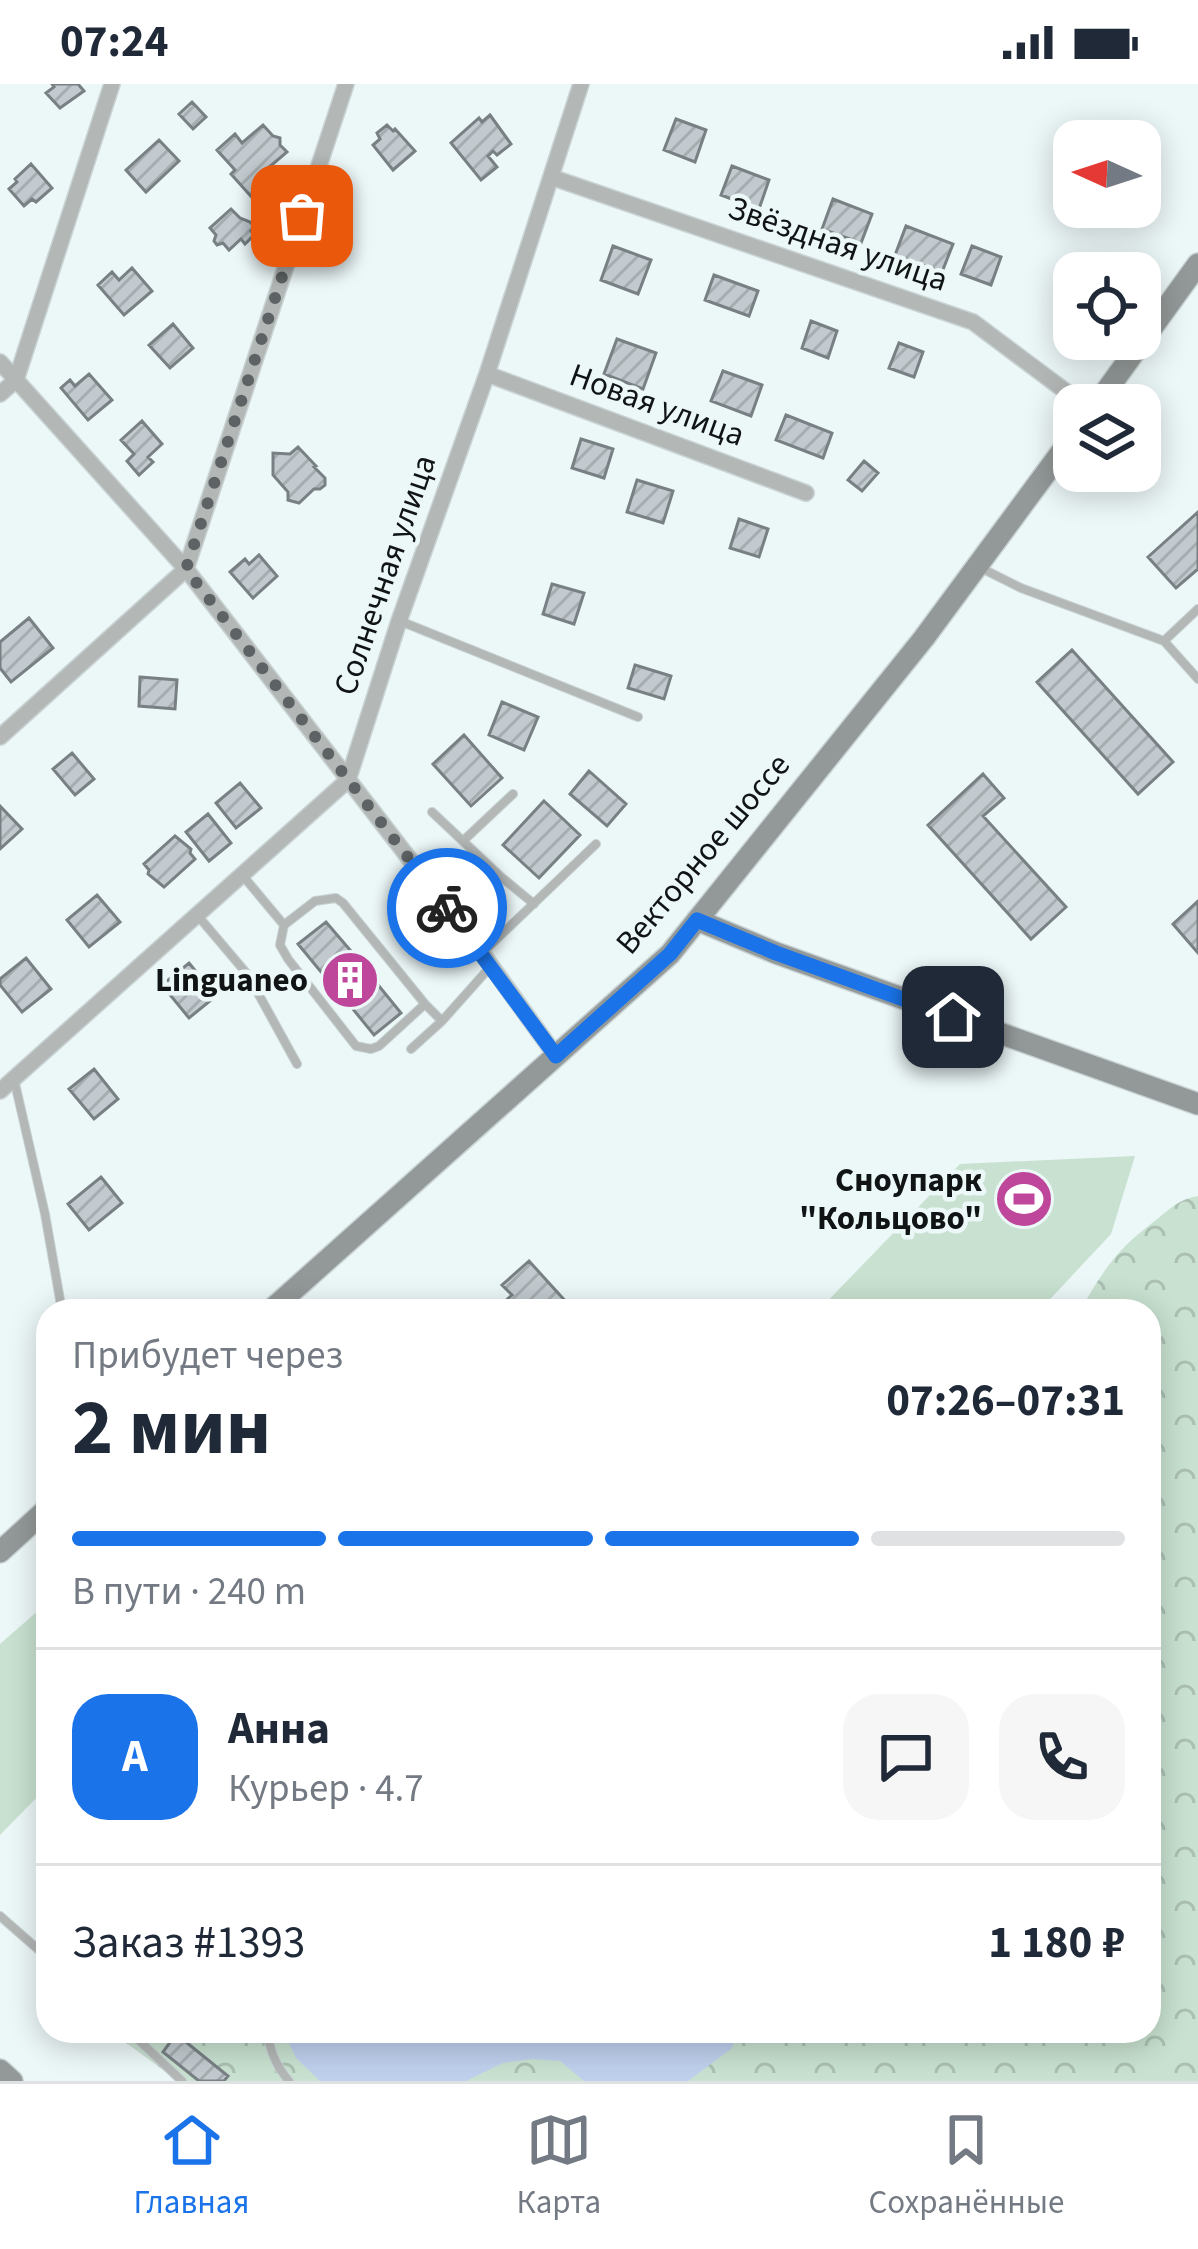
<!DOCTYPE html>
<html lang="ru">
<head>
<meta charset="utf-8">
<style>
	:root { --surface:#fff; --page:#f6f6f7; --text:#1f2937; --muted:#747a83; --line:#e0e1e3; --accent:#1a73e8 }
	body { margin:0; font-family:"Source Sans 3",sans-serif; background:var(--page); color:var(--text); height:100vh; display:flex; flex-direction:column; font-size:45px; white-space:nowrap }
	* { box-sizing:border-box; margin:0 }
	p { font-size:39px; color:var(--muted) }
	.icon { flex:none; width:66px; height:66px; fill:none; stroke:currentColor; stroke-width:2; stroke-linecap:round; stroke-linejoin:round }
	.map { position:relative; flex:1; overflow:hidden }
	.details { position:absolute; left:36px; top:1215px; width:1125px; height:744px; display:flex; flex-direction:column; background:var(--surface); border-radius:36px; box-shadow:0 6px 30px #0003 }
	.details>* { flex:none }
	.needle { width:78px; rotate:273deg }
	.controls { position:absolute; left:1053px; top:36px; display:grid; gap:24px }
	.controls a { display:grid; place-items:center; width:108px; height:108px; border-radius:24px; background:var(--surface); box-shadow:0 6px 30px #0003; font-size:60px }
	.pin { position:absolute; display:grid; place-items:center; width:102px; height:102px; color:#fff; margin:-51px; border-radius:24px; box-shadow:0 6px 18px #0006 }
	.courier { position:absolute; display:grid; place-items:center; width:120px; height:120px; margin:-60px; border:9px solid #1a73e8; border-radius:50%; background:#fff; color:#222; box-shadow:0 3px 15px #0007 }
	.summary em { font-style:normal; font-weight:700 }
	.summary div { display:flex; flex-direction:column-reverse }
	.summary { display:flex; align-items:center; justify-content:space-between; height:204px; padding:0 36px }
	h1 { font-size:78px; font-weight:700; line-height:90px }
	.bar { display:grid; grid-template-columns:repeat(4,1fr); gap:18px 12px; align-content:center; height:144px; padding:0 36px }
	.bar i { height:15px; border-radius:9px; background:var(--line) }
	.bar .on { background:var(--accent) }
	.bar p { grid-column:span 4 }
	.line { display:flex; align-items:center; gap:30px; padding:0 36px; border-top:3px solid var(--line) }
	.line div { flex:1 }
	.round { display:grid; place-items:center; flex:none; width:126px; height:126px; border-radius:36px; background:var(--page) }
	.status { display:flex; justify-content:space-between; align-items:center; height:84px; padding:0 60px; background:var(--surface); direction:ltr }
	.status svg { height:33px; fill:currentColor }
	.tab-bar { display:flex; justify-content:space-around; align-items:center; height:168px; border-top:3px solid var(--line); background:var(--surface); font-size:33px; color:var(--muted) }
	.tab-bar a { display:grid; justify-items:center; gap:6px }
	.tab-bar .on { color:var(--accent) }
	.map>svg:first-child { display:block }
</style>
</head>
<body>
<div class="status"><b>07:24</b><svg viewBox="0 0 49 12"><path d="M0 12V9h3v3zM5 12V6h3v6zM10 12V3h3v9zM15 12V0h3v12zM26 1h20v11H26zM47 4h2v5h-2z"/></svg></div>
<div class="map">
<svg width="1198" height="1997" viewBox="0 0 1198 1997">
	<defs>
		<pattern id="forest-crowns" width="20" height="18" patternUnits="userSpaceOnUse" patternTransform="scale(3)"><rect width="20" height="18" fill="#c8e1d0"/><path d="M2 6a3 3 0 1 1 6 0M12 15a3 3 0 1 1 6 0" fill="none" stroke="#abc0b2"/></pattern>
		<pattern id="building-hatch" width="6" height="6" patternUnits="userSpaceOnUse" patternTransform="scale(3)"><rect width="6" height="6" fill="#c2cacf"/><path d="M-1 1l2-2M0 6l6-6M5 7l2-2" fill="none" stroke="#a6adb1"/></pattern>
	</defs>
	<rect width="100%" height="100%" fill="#ecf7f8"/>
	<!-- grass -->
	<path fill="#c8e1d0" d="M 1135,1072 L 1111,1150 L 1039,1227 L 818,1227 L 960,1080 Z
		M 48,1518 L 48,1702 L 0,1751 L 0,1560 Z"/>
	<!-- forest -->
	<path fill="url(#forest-crowns)" d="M 1198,1112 L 1198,1997 L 178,1997 L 110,1947 L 1149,1947 L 1149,1227 L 1080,1227 C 1104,1185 1116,1166 1156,1136 C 1170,1125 1179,1115 1198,1112 Z"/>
	<!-- water -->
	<path fill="#bfd0ed" d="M 283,1947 L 738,1947 L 739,1948 L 731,1965 L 688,1997 L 584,1997 L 560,1977 L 532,1975 L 503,1979 L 466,1997 L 320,1997 L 296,1974 Z"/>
	<!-- building -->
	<path fill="url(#building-hatch)" stroke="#788084" stroke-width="3" d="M 52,0 L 78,0 L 84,7 L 60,24 L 46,9 L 54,3 Z
		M 192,18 L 206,33 L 193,45 L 179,30 Z
		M 490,31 L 511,60 L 497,71 L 493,67 L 488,72 L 497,83 L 481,96 L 451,59 L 479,34 L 482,38 Z
		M 676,35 L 706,46 L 695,78 L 664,66 Z
		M 263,41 L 273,52 L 280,54 L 280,61 L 287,68 L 260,91 L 272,104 L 256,118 L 231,90 L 235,86 L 217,66 L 235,50 L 242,59 Z
		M 387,41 L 393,47 L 395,45 L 415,67 L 393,86 L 373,61 L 380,55 L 377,49 Z
		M 159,56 L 179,77 L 146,108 L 126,86 Z
		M 31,80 L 52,104 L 36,118 L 32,115 L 24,122 L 9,105 L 17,98 L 15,95 Z
		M 732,82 L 769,96 L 759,125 L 721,111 Z
		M 833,115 L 872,130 L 861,159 L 822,145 Z
		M 231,125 L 240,134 L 250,138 L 255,143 L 251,147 L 254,151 L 245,160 L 241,155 L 229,166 L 223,159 L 217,161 L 214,157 L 216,151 L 210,144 Z
		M 906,142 L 953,160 L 942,188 L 895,171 Z
		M 613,162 L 651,176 L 638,210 L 601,196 Z
		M 972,162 L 1001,173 L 991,201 L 961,190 Z
		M 132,184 L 152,207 L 124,231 L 98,201 L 112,188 L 119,196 Z
		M 714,191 L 758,207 L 749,232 L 705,216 Z
		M 811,237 L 837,247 L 828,274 L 802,264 Z
		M 173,240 L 193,264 L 170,284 L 149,261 Z
		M 617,255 L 656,269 L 643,305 L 604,290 Z
		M 899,259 L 923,268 L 914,293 L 889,284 Z
		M 723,287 L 762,301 L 751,332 L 711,317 Z
		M 89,290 L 112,316 L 88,336 L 61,304 L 70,296 L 75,302 Z
		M 786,331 L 832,349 L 823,374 L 776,356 Z
		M 142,337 L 162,360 L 148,373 L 153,378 L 139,391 L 127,377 L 134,370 L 121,356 Z
		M 581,355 L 613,365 L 604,394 L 572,384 Z
		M 298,363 L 316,382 L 314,383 L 325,394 L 325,401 L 320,405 L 314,405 L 299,419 L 288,416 L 288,408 L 273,391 L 273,369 L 290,370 Z
		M 864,377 L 878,389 L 862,407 L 848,396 Z
		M 637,396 L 673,407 L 663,439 L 627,428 Z
		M 1198,428 L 1198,485 L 1176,504 L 1148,473 Z
		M 739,435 L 768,445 L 759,473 L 730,464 Z
		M 259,471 L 277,492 L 253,514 L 230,488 L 245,475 L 249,480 Z
		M 552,500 L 584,509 L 574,540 L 543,530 Z
		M 29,534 L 53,564 L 11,598 L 0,584 L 0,558 Z
		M 1072,566 L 1173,678 L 1138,710 L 1037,598 Z
		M 635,581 L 671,592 L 664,615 L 628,604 Z
		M 140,593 L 177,596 L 175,625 L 139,622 Z
		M 502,618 L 538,633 L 524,666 L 489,651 Z
		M 464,651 L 502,694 L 471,722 L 433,680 Z
		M 72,669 L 94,695 L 75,711 L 53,685 Z
		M 589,687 L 626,720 L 607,742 L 570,710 Z
		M 983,690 L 1004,714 L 983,732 L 1066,823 L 1031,855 L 928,741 Z
		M 240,699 L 261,724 L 236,744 L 216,719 Z
		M 544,717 L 580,751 L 539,794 L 503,761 Z
		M 0,722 L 22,745 L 0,765 Z
		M 208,730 L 231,759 L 209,777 L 186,748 Z
		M 175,752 L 191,765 L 190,769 L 195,775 L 164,803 L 148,790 L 149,786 L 144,780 Z
		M 97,811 L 120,838 L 89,863 L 67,836 Z
		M 1198,817 L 1198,869 L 1173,840 Z
		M 326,838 L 356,873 L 360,870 L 374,888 L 370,891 L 401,929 L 374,951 L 344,914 L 338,919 L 326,904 L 331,900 L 298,860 Z
		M 26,874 L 51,905 L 22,928 L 0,901 L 0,895 Z
		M 189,879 L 216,912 L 189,934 L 162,901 Z
		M 94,985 L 118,1015 L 94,1035 L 69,1005 Z
		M 101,1093 L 122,1119 L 89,1146 L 68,1120 Z
		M 529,1177 L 568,1220 L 561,1227 L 494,1227 L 512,1211 L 502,1201 Z
		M 176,1950 L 228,1992 L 224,1997 L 199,1997 L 163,1968 Z"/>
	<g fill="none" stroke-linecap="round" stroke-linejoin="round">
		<defs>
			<path id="service" d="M 979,483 L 1021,504 L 1164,557 L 1198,595
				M 400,537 L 638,633
				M 1164,557 L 1198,525
				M 432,728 L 500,792 L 534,820
				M 463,757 L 513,710
				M 243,792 L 284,841 L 280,861 L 288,875 L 356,962 L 371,965 L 379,962 L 425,920 L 343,819 L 336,814 L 315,817 L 284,841
				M 198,832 L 248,891 L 297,980
				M 483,868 L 596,760
				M 425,920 L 442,937 L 491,882
				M 411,965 L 442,937
				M 14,995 L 45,1130 L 62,1227
				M 39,1426 L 48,1386
				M 0,1832 L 48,1874
				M 129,1947 L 182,1997
				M 268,1947 C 269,1967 276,1982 289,1997"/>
			<path id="minor" d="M 551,93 L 973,238 L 1084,321
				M 0,278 L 186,485 L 482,869 L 556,972
				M 487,290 L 806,409
				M 0,310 L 16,296 L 112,0
				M 0,653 L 186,485 L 346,0
				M 0,1007 L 348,696 L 399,537 L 487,290 L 581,0"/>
			<path id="secondary" d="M 1096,321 L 1198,180
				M 697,836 L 776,869 L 1198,1020
				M 270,1227 L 670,870 L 924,554 L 1074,351
				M 0,1468 L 48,1424
				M 0,1986 L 12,1997"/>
		</defs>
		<!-- service casing -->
		<use href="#service" stroke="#c9d3d4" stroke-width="10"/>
		<!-- minor casing -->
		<use href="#minor" stroke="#c9d3d4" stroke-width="18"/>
		<!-- secondary casing -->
		<use href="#secondary" stroke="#c9d3d4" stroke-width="24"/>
		<!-- service -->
		<use href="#service" stroke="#b3b7b6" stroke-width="8"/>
		<!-- minor -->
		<use href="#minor" stroke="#b3b7b6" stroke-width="15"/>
		<!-- secondary -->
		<use href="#secondary" stroke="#939998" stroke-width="21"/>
	</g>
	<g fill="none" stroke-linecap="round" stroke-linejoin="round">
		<!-- done -->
		<path stroke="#5d6364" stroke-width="12" stroke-dasharray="0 21.6" d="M 302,132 L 186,485 L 447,824"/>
		<!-- route -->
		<path stroke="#1a73e8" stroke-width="15" d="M 447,824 L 556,972 L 670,870 L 697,836 L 776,869 L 953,933"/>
	</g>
	<!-- icons -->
	<defs>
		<symbol id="building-disc" viewBox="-11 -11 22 22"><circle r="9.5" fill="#be479c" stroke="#ecf7f8"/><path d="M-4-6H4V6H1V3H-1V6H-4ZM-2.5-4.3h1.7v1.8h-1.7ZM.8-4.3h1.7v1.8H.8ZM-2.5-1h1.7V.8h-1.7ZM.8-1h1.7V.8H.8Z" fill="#fff"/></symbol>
		<symbol id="stadium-disc" viewBox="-11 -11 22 22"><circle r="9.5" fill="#be479c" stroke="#ecf7f8"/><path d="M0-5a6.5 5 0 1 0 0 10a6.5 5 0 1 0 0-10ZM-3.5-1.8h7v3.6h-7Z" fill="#fff"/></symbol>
	</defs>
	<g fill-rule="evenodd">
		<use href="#building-disc" x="317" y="863" width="66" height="66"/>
		<use href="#stadium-disc" x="991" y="1082" width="66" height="66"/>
	</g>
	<g text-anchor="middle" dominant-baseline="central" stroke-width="9" stroke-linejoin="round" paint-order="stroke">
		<!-- street labels -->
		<g font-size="33" fill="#101414" stroke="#ecf7f8">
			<text transform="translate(838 160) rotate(19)">Звёздная улица</text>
			<text transform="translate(657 321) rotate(20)">Новая улица</text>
			<text transform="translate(385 491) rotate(-71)">Солнечная улица</text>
			<text transform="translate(703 770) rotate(-50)">Векторное шоссе</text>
		</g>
		<!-- poi labels -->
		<g font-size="33" font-weight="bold" fill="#101414" stroke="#ecf7f8" text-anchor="end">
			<text x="308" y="896">Linguaneo</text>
			<text x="982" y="1096">Сноупарк<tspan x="982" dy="38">"Кольцово"</tspan></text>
		</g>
	</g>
</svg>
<div class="controls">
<a><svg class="needle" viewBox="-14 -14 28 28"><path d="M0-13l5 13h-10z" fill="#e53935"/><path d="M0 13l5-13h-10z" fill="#747a83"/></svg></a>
<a><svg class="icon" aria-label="locate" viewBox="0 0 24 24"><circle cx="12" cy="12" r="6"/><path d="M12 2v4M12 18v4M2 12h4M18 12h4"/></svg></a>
<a><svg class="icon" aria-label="layers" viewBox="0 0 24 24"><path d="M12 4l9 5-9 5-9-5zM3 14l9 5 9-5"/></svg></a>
</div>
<div class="pin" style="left:302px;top:132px;background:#ea580c"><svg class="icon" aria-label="bag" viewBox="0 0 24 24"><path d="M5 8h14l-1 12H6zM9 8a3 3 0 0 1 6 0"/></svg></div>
<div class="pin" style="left:953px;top:933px;background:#1f2937"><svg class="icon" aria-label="home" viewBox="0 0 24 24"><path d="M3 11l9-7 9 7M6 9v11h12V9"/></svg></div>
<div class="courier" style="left:447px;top:824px"><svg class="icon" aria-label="bike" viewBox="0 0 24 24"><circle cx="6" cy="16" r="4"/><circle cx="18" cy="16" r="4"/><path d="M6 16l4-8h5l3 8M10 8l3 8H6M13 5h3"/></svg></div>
<section class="details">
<div class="summary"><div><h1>2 мин</h1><p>Прибудет через</p></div><em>07:26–07:31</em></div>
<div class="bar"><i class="on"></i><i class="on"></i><i class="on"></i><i></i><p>В пути · 240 m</p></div>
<div class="line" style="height:216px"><b class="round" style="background:var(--accent);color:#fff">А</b><div><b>Анна</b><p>Курьер · 4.7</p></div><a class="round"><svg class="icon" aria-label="chat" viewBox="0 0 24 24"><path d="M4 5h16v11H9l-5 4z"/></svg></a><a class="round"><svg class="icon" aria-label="phone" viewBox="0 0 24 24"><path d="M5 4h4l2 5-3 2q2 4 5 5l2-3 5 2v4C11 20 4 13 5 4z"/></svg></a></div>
<div class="line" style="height:156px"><div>Заказ #1393</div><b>1 180 ₽</b></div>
</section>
</div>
<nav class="tab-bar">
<a class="on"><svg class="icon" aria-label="home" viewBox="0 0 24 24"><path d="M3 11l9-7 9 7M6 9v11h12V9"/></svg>Главная</a>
<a><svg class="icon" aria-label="map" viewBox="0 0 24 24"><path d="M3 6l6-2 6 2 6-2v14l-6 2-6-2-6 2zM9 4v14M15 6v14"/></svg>Карта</a>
<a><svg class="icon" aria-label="saved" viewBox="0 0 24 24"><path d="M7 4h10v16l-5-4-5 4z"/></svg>Сохранённые</a>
</nav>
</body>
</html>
